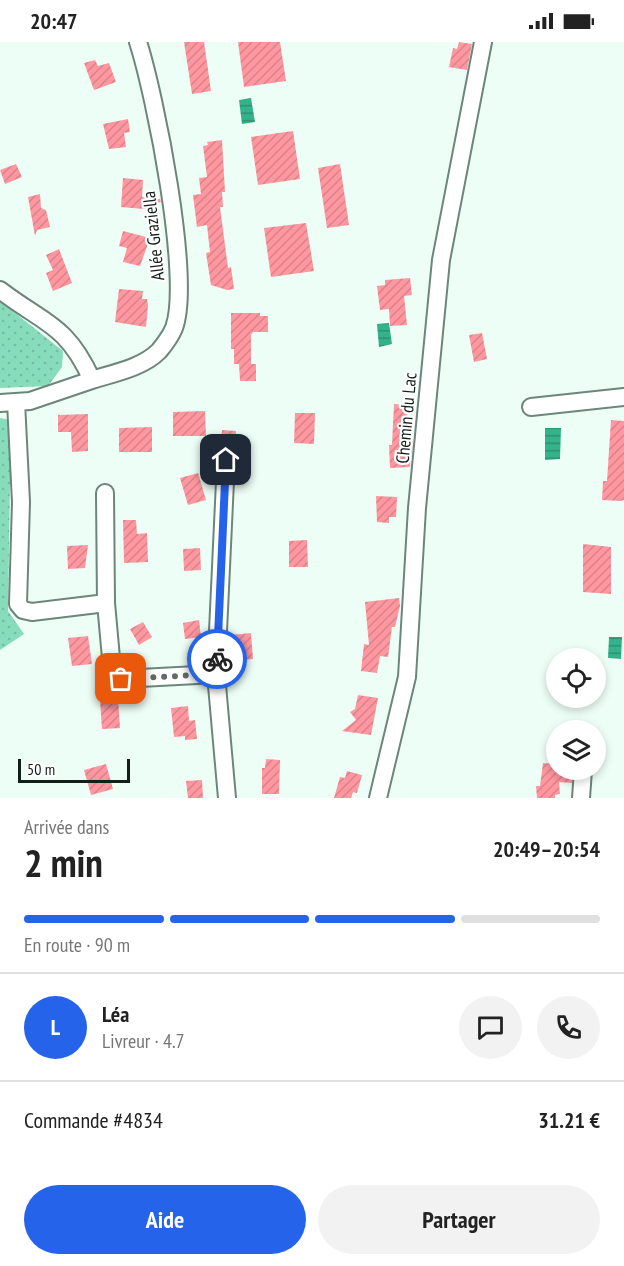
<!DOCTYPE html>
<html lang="fr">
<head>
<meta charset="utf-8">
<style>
	:root { --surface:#fff; --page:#f2f2f2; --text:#222; --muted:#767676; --line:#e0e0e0; --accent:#2563eb }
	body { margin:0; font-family:"PT Sans Narrow",sans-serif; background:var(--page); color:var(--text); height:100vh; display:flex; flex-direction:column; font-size:22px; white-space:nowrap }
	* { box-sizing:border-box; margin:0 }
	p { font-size:20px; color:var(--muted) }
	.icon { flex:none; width:33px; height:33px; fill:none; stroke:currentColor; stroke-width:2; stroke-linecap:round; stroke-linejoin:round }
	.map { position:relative; height:756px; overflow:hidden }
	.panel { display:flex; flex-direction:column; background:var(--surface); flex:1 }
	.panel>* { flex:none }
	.buttons { position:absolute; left:546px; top:606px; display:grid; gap:12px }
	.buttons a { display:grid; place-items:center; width:60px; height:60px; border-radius:50%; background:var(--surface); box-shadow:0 3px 9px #0003; font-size:30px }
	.scale { position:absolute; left:18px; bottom:15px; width:112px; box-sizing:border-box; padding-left:6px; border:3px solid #131d19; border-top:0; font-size:16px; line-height:21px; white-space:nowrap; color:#131d19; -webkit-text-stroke:4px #fff; paint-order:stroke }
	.pin { position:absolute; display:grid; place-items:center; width:51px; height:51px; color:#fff; margin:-26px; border-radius:12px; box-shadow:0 3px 9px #0006 }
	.courier { position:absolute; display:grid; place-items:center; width:60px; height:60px; margin:-30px; border:4px solid #2563eb; border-radius:50%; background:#fff; color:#222; box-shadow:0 2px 8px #0007 }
	.head em { font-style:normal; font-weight:700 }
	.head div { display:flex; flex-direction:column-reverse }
	.head { display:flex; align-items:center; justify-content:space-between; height:102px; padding:0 24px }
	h1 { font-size:39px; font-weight:700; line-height:45px }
	.bar { display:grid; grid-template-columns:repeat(4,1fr); gap:9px 6px; align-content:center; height:72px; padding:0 24px }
	.bar i { height:8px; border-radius:4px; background:var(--line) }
	.bar .selected { background:var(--accent) }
	.bar p { grid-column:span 4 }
	.line { display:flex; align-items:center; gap:15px; padding:0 24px; border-top:2px solid var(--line) }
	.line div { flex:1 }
	.round { display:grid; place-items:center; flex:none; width:63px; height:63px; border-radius:32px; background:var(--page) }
	.primary-button { display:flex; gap:12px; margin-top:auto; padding:12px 24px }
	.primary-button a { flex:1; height:69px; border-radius:36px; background:var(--accent); color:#fff; font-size:24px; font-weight:700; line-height:69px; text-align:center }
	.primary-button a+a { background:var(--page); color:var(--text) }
	.status { display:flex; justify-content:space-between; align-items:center; height:42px; padding:0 30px; background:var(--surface); direction:ltr }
	.status svg { height:16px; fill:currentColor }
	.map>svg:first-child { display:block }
</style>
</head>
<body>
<div class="status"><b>20:47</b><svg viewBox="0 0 49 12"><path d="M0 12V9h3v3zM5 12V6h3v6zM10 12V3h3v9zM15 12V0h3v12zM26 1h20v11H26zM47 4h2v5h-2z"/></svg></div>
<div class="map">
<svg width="624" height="756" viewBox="0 0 624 756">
	<defs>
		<pattern id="grass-dots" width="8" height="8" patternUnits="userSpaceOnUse" patternTransform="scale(1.5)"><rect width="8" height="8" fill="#87dcbc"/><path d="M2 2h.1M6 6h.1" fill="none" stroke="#74bca1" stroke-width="1.8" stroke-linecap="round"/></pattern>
		<pattern id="water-rules" width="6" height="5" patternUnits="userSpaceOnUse" patternTransform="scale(1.5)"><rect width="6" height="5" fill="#34b38b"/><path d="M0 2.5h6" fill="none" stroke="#2b9171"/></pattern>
		<pattern id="building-hatch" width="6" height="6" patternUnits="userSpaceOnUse" patternTransform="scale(1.5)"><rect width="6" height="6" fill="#ff97a0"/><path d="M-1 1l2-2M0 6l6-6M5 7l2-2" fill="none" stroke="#da8289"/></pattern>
	</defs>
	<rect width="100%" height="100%" fill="#edfef6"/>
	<!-- grass -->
	<path fill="url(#grass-dots)" d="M 0,259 L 63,309 L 62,325 L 48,344 L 0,346 Z
		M 0,376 L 11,378 L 8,569 L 24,592 L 0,608 Z"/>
	<!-- water -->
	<path fill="url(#water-rules)" d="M 251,56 L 255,80 L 242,82 L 239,58 Z
		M 389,281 L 392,302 L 379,305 L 377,282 Z
		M 545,386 L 561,386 L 560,417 L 545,418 Z
		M 609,595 L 622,595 L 621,617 L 608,616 Z"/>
	<!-- building -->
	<path fill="url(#building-hatch)" d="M 184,0 L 204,0 L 211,49 L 192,52 Z
		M 238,0 L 280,0 L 286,39 L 244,45 Z
		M 459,0 L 472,2 L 467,28 L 449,25 L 453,6 L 457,7 Z
		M 95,18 L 98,24 L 109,21 L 116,40 L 94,48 L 84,21 Z
		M 128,77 L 130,90 L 124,91 L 126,105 L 109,107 L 103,82 Z
		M 293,89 L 300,137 L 258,143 L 251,95 Z
		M 222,98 L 225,150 L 222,150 L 223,165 L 220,165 L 228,226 L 231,225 L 234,247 L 227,248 L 211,243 L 206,211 L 210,210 L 207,183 L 197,185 L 193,153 L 201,152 L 199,136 L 207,135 L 203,104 L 208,103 L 207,100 Z
		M 16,122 L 22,135 L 5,142 L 0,128 Z
		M 340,122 L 349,183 L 327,186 L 318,126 Z
		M 123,136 L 143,138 L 142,155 L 160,157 L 161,160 L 155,162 L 155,168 L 121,165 Z
		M 40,152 L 41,166 L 46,168 L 50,185 L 37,188 L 35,194 L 28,155 Z
		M 306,181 L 314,229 L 271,235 L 264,186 Z
		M 123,189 L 150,196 L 140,224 L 123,220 L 127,206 L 119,204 Z
		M 59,207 L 72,241 L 53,249 L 46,231 L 53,228 L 46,213 Z
		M 410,236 L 412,253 L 404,254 L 407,283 L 390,284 L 389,267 L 380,268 L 377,244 L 385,243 L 385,238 Z
		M 119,247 L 143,249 L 142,257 L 147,257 L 148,263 L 146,285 L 115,280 Z
		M 231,271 L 260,271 L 260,274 L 268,274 L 268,290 L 253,290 L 251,293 L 251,322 L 256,322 L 256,339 L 240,339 L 239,322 L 234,322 L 234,307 L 231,307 Z
		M 482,291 L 487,317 L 474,320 L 469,293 Z
		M 394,362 L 408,363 L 406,399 L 413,399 L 410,425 L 390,426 L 389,403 L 392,403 Z
		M 205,369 L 206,394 L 173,394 L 173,370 Z
		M 295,371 L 315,371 L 314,402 L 294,401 Z
		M 88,372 L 88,409 L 72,410 L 71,390 L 58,390 L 58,373 Z
		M 611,378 L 624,379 L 624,458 L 620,459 L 602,458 L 603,439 L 607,439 Z
		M 152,385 L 152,410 L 119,410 L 119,386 Z
		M 222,388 L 236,389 L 235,402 L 221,401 Z
		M 198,431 L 206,458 L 188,463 L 180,436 Z
		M 376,454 L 397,455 L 396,475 L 389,475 L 389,481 L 377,480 Z
		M 123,478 L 136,478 L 137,492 L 147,491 L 148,520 L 124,521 Z
		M 307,498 L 308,525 L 289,525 L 289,499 Z
		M 583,502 L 611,505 L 611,552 L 583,550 Z
		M 88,503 L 85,526 L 68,527 L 67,504 Z
		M 200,506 L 201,528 L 184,529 L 183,507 Z
		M 399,556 L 400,564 L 395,585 L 392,585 L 388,615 L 380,614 L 377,631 L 361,629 L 364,602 L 369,603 L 365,560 Z
		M 199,578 L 201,595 L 185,597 L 183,581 Z
		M 143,580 L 152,595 L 139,603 L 130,587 Z
		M 251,591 L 253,617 L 233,619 L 231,593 Z
		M 88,594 L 92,622 L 72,624 L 68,596 Z
		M 358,653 L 378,656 L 371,693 L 342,689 L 356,678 L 350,670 L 355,667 Z
		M 118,656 L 120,686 L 102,687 L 100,658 Z
		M 188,664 L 189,679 L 195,678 L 197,697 L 185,698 L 185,694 L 174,695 L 171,666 Z
		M 266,717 L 280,718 L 279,752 L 262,752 L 262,726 L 265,726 Z
		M 543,721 L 556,722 L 556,728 L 573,728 L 572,741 L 559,740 L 560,752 L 555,753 L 555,756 L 537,756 L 536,744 L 540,744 Z
		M 106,722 L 113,747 L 91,753 L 84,728 Z
		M 347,729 L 362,733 L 357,751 L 353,750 L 351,756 L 334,756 L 340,735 L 345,736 Z
		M 202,738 L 203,756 L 188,756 L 186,739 Z"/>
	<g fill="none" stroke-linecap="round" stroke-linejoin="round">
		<defs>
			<path id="minor" d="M 0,248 C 44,282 66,281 92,338 L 30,359 L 0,361
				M 92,338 C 114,331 142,326 159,309 C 164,303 171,293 174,286 C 192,237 155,53 138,0
				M 16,360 L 21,460 L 18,562 L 23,568 L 32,570 L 106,561 L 112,627 L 121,637 L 216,632 L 227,756
				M 531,365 L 624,355
				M 105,451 L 106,561
				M 216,632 L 226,418
				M 378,756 L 407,635 L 417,466 L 441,218 L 483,0
				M 581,756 L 583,728"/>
		</defs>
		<!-- minor casing -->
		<use href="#minor" stroke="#6c867b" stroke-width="20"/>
		<!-- minor -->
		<use href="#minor" stroke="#fff" stroke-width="16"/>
	</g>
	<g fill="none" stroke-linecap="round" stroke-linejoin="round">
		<!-- done -->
		<path stroke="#5f6c66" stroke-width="6" stroke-dasharray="0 10.8" d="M 121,637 L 216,632 L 217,617"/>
		<!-- route -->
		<path stroke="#2563eb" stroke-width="8" d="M 217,617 L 226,418"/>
	</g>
	<g text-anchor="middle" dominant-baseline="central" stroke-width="4.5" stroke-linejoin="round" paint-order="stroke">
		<!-- street labels -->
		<g font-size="18" fill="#131d19" stroke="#fff">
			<text transform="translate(153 194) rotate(-96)">Allée Graziella</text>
			<text transform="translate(406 376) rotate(-85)">Chemin du Lac</text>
		</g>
	</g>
</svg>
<div class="buttons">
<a><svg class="icon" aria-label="locate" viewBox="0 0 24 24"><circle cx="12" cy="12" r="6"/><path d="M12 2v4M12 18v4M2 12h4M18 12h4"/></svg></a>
<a><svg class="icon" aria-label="layers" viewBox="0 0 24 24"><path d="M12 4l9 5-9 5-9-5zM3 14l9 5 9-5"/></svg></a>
</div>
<div class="scale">50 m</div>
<div class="pin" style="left:121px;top:637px;background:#ea580c"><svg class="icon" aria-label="bag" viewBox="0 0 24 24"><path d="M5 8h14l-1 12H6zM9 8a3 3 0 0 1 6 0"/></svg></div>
<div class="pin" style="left:226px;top:418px;background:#1f2937"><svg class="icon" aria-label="home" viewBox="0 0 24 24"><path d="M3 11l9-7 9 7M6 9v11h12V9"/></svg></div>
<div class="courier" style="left:217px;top:617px"><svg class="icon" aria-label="bike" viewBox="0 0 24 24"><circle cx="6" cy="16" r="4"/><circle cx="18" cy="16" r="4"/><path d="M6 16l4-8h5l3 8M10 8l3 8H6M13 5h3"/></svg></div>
</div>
<section class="panel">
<div class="head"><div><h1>2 min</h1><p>Arrivée dans</p></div><em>20:49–20:54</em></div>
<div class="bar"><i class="selected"></i><i class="selected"></i><i class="selected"></i><i></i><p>En route · 90 m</p></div>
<div class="line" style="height:108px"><b class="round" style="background:var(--accent);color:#fff">L</b><div><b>Léa</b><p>Livreur · 4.7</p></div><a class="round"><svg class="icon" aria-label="chat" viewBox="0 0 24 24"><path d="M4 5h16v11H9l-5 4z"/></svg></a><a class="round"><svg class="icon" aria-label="phone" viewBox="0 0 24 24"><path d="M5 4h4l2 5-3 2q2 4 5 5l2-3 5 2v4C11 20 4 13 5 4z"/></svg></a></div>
<div class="line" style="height:78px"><div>Commande #4834</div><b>31.21 €</b></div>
<div class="primary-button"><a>Aide</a><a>Partager</a></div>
</section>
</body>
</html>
